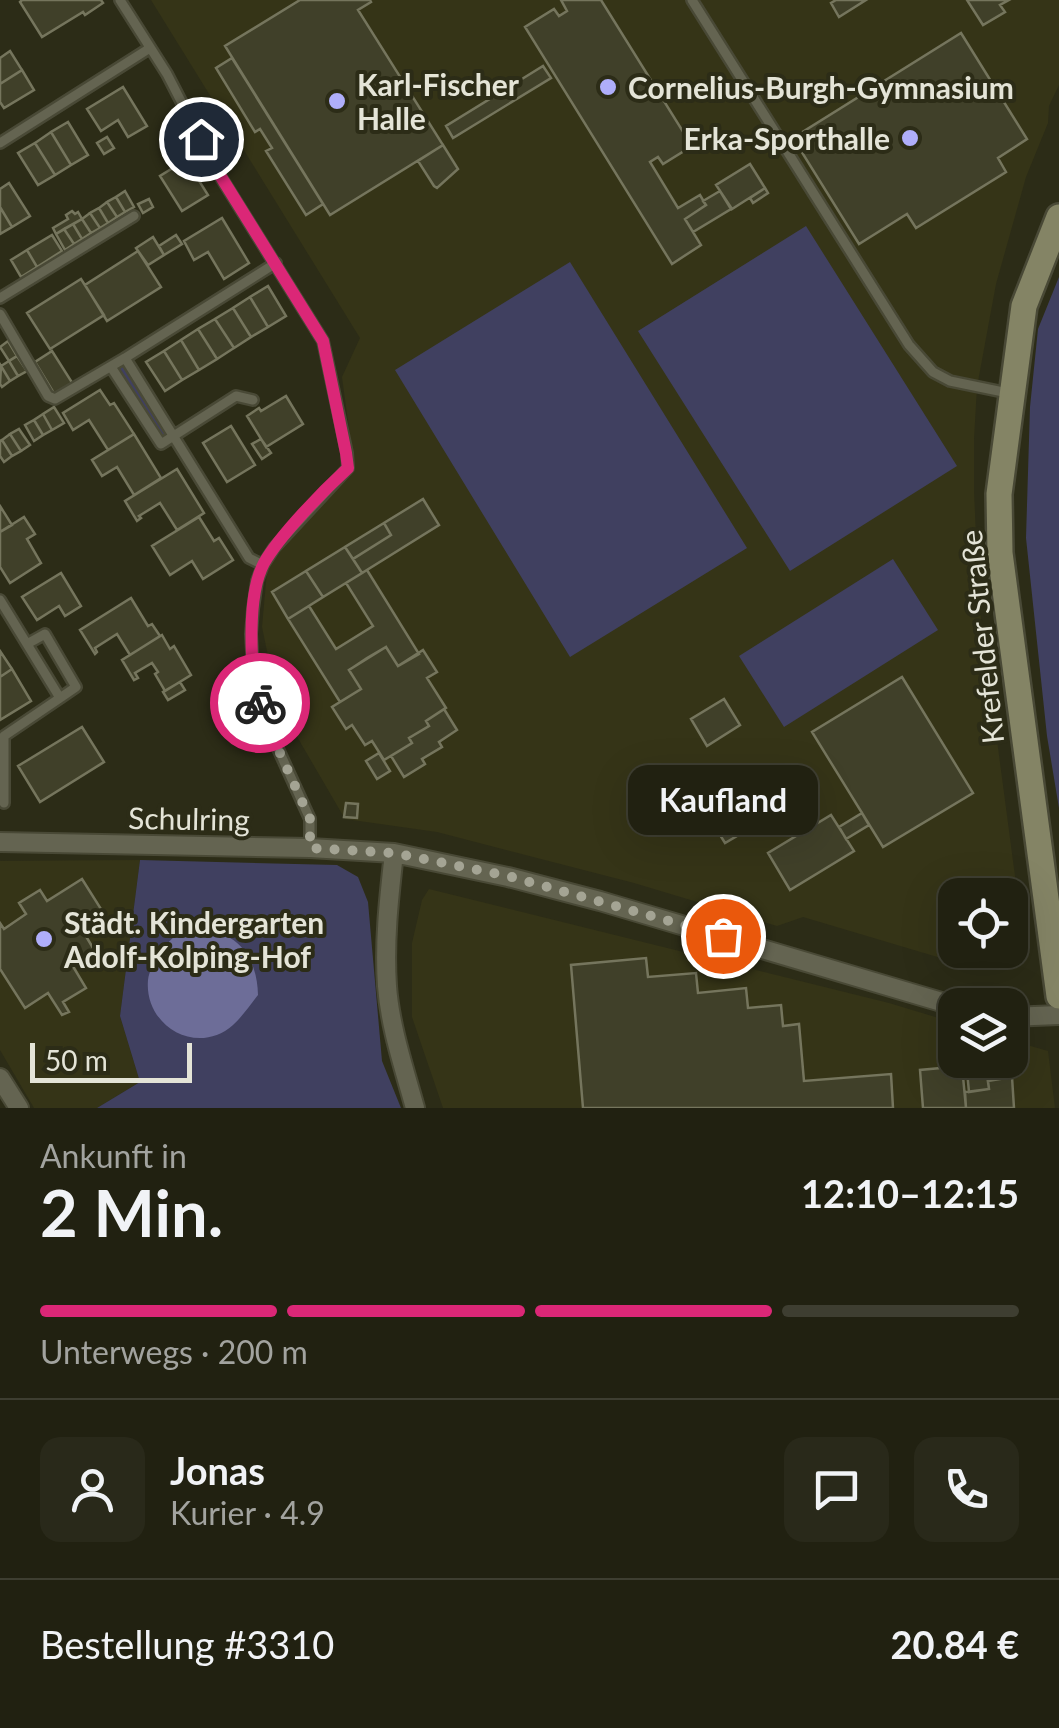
<!DOCTYPE html>
<html lang="de">
<head>
<meta charset="utf-8">
<style>
	:root { --surface:#212111; --page:#29291a; --text:#f1f3f6; --muted:#a2a39f; --line:#3e3e31; --accent:#db2777 }
	body { margin:0; font-family:Lato,sans-serif; background:var(--page); color:var(--text); height:100vh; display:flex; flex-direction:column; font-size:38px; white-space:nowrap }
	* { box-sizing:border-box; margin:0 }
	p { font-size:32px; color:var(--muted) }
	.icon { flex:none; width:55px; height:55px; fill:none; stroke:currentColor; stroke-width:2; stroke-linecap:round; stroke-linejoin:round }
	.map { position:relative; height:1108px; overflow:hidden }
	.panel { display:flex; flex-direction:column; background:var(--surface); flex:1 }
	.panel>* { flex:none }
	.fabs { position:absolute; left:938px; top:878px; display:grid; gap:20px }
	.fabs a { display:grid; place-items:center; width:90px; height:90px; border-radius:20px; background:var(--surface); box-shadow:0 10px 40px #0002,0 0 0 2px var(--line); font-size:50px }
	.scale { position:absolute; left:30px; bottom:25px; width:162px; box-sizing:border-box; padding-left:10px; border:5px solid #e4e4d7; border-top:0; font-size:28px; line-height:35px; white-space:nowrap; color:#e4e4d7; -webkit-text-stroke:8px #2c2c17; paint-order:stroke }
	.pin { position:absolute; display:grid; place-items:center; width:85px; height:85px; color:#fff; margin:-42px; border:5px solid #fff; border-radius:50%; box-shadow:0 2px 10px #0007 }
	.courier { position:absolute; display:grid; place-items:center; width:100px; height:100px; margin:-50px; border:8px solid #db2777; border-radius:50%; background:#fff; color:#222; box-shadow:0 2px 12px #0007 }
	.bubble { position:absolute; height:70px; border-radius:20px; background:var(--surface); box-shadow:0 10px 40px #0002,0 0 0 2px var(--line); font-size:32px; font-weight:700; line-height:70px; text-align:center }
	.overview em { font-style:normal; font-weight:700 }
	.overview div { display:flex; flex-direction:column-reverse }
	.overview { display:flex; align-items:center; justify-content:space-between; height:170px; padding:0 40px }
	h1 { font-size:65px; font-weight:700; line-height:75px }
	.bar { display:grid; grid-template-columns:repeat(4,1fr); gap:15px 10px; align-content:center; height:120px; padding:0 40px }
	.bar i { height:12px; border-radius:8px; background:var(--line) }
	.bar .selected { background:var(--accent) }
	.bar p { grid-column:span 4 }
	.line { display:flex; align-items:center; gap:25px; padding:0 40px; border-top:2px solid var(--line) }
	.line div { flex:1 }
	.round { display:grid; place-items:center; flex:none; width:105px; height:105px; border-radius:20px; background:var(--page) }
	.map>svg:first-child { display:block }
</style>
</head>
<body>
<div class="map">
<svg width="1059" height="1108" viewBox="0 0 1059 1108">
	<rect width="100%" height="100%" fill="#2c2c17"/>
	<!-- built -->
	<path fill="#353417" fill-rule="evenodd" d="M 151,0 L 1059,0 L 1059,85 L 1049,106 L 1048,123 L 1026,177 L 996,284 L 977,387 L 974,439 L 974,491 L 979,604 L 1024,944 L 1001,962 L 971,967 L 803,917 L 777,926 L 634,883 L 437,832 L 345,819 L 278,704 L 262,627 L 267,571 L 276,552 L 354,465 L 342,377 L 360,338 ZM 955,895 L 1010,895 L 1010,950 L 955,950 Z
		M 140,860 L 120,1016 L 140,1082 L 97,1108 L 34,1108 L 0,1050 L 0,861 Z
		M 429,889 L 889,1003 L 955,1023 L 955,1060 L 1010,1060 L 1010,1040 L 1048,1051 L 1055,1108 L 443,1108 L 412,1017 L 412,943 L 422,900 Z"/>
	<!-- green -->
	<path fill="#404060" d="M 806,226 L 957,466 L 790,571 L 638,331 Z
		M 570,262 L 747,548 L 570,657 L 395,370 Z
		M 1059,277 L 1059,808 L 1047,736 L 1026,538 L 1030,407 L 1038,329 Z
		M 124,366 L 167,433 L 160,438 L 117,370 Z
		M 893,559 L 938,630 L 784,727 L 739,656 Z
		M 140,860 L 337,865 L 358,877 L 368,902 L 382,1061 L 401,1108 L 97,1108 L 140,1082 L 120,1016 Z"/>
	<!-- water -->
	<path fill="#6d6d98" d="M 199,929 C 238,932 257,956 258,995 C 250,1005 242,1017 233,1025 C 197,1057 144,1026 148,980 C 149,971 155,961 161,953 C 165,947 170,939 176,936 C 183,932 192,931 199,929 Z"/>
	<!-- building -->
	<path fill="#404029" stroke="#75755d" stroke-width="2.5" d="M 22,0 L 101,0 L 103,3 L 85,15 L 83,12 L 42,37 L 20,2 Z
		M 300,0 L 370,0 L 371,2 L 358,10 L 443,145 L 330,215 L 225,46 Z
		M 561,0 L 601,0 L 692,146 L 663,164 L 658,157 L 650,162 L 678,208 L 700,195 L 706,205 L 685,219 L 701,245 L 672,264 L 525,27 L 554,9 L 559,16 L 567,11 Z
		M 836,0 L 866,0 L 839,17 L 831,3 Z
		M 967,0 L 1009,0 L 1000,5 L 1005,12 L 983,25 Z
		M 961,33 L 1027,139 L 998,158 L 1006,172 L 916,228 L 907,214 L 859,244 L 793,138 Z
		M 10,51 L 22,70 L 0,84 L 0,58 Z
		M 232,58 L 323,204 L 306,215 L 266,151 L 272,148 L 260,129 L 255,132 L 216,68 Z
		M 543,66 L 551,78 L 453,138 L 446,126 Z
		M 22,70 L 34,90 L 4,108 L 0,102 L 0,84 Z
		M 123,87 L 147,126 L 128,137 L 118,120 L 101,131 L 87,109 Z
		M 68,122 L 88,155 L 71,165 L 51,132 Z
		M 51,132 L 71,165 L 55,175 L 35,143 Z
		M 107,137 L 114,148 L 104,154 L 97,143 Z
		M 35,143 L 55,175 L 38,185 L 18,153 Z
		M 443,145 L 458,169 L 437,188 L 434,186 L 418,161 Z
		M 186,160 L 208,195 L 182,211 L 160,176 Z
		M 750,164 L 765,188 L 732,209 L 716,185 Z
		M 9,183 L 30,216 L 12,227 L 0,207 L 0,189 Z
		M 765,188 L 768,193 L 753,203 L 750,198 Z
		M 125,191 L 134,207 L 125,212 L 116,197 Z
		M 720,191 L 731,209 L 693,232 L 685,219 L 706,205 L 703,201 Z
		M 116,197 L 125,212 L 117,217 L 107,202 Z
		M 149,199 L 153,207 L 143,213 L 138,204 Z
		M 107,202 L 117,217 L 108,223 L 99,208 Z
		M 0,207 L 12,227 L 0,234 Z
		M 99,208 L 108,223 L 100,228 L 90,213 Z
		M 72,211 L 75,214 L 78,212 L 82,219 L 56,234 L 53,228 L 68,219 L 66,215 Z
		M 90,213 L 100,228 L 91,233 L 82,219 Z
		M 222,218 L 249,263 L 224,279 L 208,252 L 194,260 L 184,241 Z
		M 82,219 L 91,233 L 82,239 L 73,224 Z
		M 73,224 L 82,239 L 74,244 L 64,229 Z
		M 64,229 L 74,244 L 65,250 L 56,234 Z
		M 52,235 L 62,251 L 37,267 L 27,250 Z
		M 176,235 L 182,244 L 164,255 L 159,246 Z
		M 153,237 L 164,255 L 148,265 L 136,248 Z
		M 27,250 L 37,267 L 21,277 L 11,260 Z
		M 138,251 L 161,287 L 107,321 L 85,285 Z
		M 81,279 L 104,315 L 50,349 L 27,313 Z
		M 268,286 L 286,316 L 268,327 L 250,297 Z
		M 250,297 L 268,327 L 251,337 L 233,308 Z
		M 233,308 L 251,337 L 234,348 L 215,319 Z
		M 215,319 L 234,348 L 217,359 L 198,329 Z
		M 198,329 L 217,359 L 199,370 L 181,340 Z
		M 181,340 L 199,370 L 182,380 L 164,351 Z
		M 8,341 L 17,356 L 9,361 L 0,347 Z
		M 52,351 L 73,384 L 55,395 L 35,362 Z
		M 164,351 L 182,380 L 165,391 L 146,362 Z
		M 17,356 L 27,371 L 18,376 L 9,361 Z
		M 9,361 L 18,376 L 10,381 L 1,366 Z
		M 1,366 L 10,381 L 2,387 L 0,384 Z
		M 100,390 L 110,405 L 114,403 L 134,434 L 108,450 L 89,420 L 73,430 L 63,413 Z
		M 286,396 L 303,424 L 266,447 L 247,416 L 259,408 L 261,411 Z
		M 54,407 L 64,423 L 52,430 L 43,414 Z
		M 43,414 L 52,430 L 43,435 L 34,420 Z
		M 34,420 L 43,435 L 34,441 L 25,425 Z
		M 231,426 L 255,465 L 227,482 L 203,443 Z
		M 19,429 L 30,445 L 21,451 L 10,434 Z
		M 10,434 L 21,451 L 12,456 L 2,440 Z
		M 134,434 L 161,478 L 134,495 L 117,467 L 102,476 L 92,460 Z
		M 261,439 L 271,453 L 262,459 L 252,444 Z
		M 2,440 L 12,456 L 4,462 L 0,456 L 0,441 Z
		M 177,469 L 204,513 L 177,530 L 160,503 L 139,516 L 141,518 L 137,521 L 125,501 Z
		M 423,499 L 439,525 L 362,573 L 353,559 L 391,535 L 384,523 Z
		M 0,506 L 12,525 L 0,532 Z
		M 24,517 L 35,534 L 27,539 L 41,563 L 10,583 L 0,567 L 0,532 Z
		M 199,517 L 214,541 L 219,538 L 233,560 L 203,579 L 192,561 L 170,575 L 152,546 Z
		M 384,523 L 391,535 L 353,559 L 345,547 Z
		M 345,547 L 362,573 L 323,597 L 306,571 Z
		M 367,570 L 419,654 L 398,666 L 386,647 L 367,658 L 349,670 L 361,689 L 340,702 L 288,619 L 309,606 L 336,649 L 373,626 L 346,583 Z
		M 306,571 L 323,597 L 288,619 L 272,592 Z
		M 61,573 L 81,606 L 65,616 L 59,606 L 37,620 L 22,597 Z
		M 131,598 L 148,626 L 152,624 L 160,636 L 130,655 L 117,634 L 95,648 L 97,652 L 95,654 L 80,630 Z
		M 162,635 L 170,649 L 174,646 L 191,675 L 165,691 L 155,674 L 158,672 L 152,663 L 135,673 L 138,678 L 134,680 L 122,660 Z
		M 386,647 L 398,666 L 423,650 L 437,672 L 427,678 L 446,708 L 426,721 L 429,726 L 409,738 L 412,743 L 384,760 L 372,741 L 365,745 L 352,725 L 346,729 L 332,707 L 361,689 L 349,670 Z
		M 0,651 L 12,669 L 0,677 Z
		M 12,669 L 31,701 L 0,720 L 0,677 Z
		M 902,677 L 973,793 L 883,847 L 812,732 Z
		M 180,682 L 185,690 L 168,700 L 163,692 Z
		M 724,699 L 740,725 L 707,746 L 691,719 Z
		M 444,709 L 457,730 L 439,742 L 442,747 L 422,759 L 425,764 L 404,777 L 391,756 L 412,743 L 409,738 L 429,726 L 426,721 Z
		M 82,727 L 104,762 L 40,802 L 18,766 Z
		M 379,753 L 390,771 L 377,779 L 366,761 Z
		M 717,791 L 742,833 L 725,843 L 699,801 Z
		M 346,803 L 358,804 L 357,818 L 344,817 Z
		M 862,813 L 869,825 L 846,839 L 839,827 Z
		M 831,815 L 854,851 L 790,890 L 768,853 Z
		M 82,879 L 101,909 L 78,923 L 93,948 L 71,963 L 86,988 L 63,1002 L 69,1012 L 62,1015 L 48,993 L 25,1008 L 0,969 L 0,923 L 4,929 L 26,914 L 19,903 L 40,890 L 47,901 Z
		M 646,958 L 648,977 L 696,973 L 698,993 L 746,988 L 748,1008 L 781,1005 L 783,1026 L 799,1024 L 804,1081 L 891,1074 L 893,1108 L 583,1108 L 571,965 Z
		M 962,1066 L 966,1108 L 923,1108 L 920,1070 Z
		M 986,1068 L 989,1089 L 969,1092 L 967,1071 Z
		M 1012,1077 L 1014,1108 L 966,1108 L 965,1092 L 989,1089 L 988,1081 Z"/>
	<g fill="none" stroke-linecap="round" stroke-linejoin="round">
		<defs>
			<path id="lane" d="M 120,0 L 167,74 L 217,171 L 323,341 L 347,453 L 348,468 L 274,548 L 263,565 L 257,581 L 253,609 L 251,634 L 254,687 L 269,729 L 310,819 L 310,848
				M 692,0 L 909,345 L 933,372 L 950,381 L 1008,393
				M 0,143 L 150,48
				M 0,298 L 134,216
				M 0,314 L 48,396 L 55,399 L 125,358 L 249,558 L 263,565
				M 125,358 L 276,263
				M 111,367 L 161,444 L 236,396 L 253,400
				M 0,600 L 60,698 L 4,736 L 4,803
				M 27,644 L 45,634 L 76,687 L 60,698"/>
			<path id="street" d="M 0,842 L 310,848 L 394,853 L 508,877 L 600,901 L 955,1006
				M 394,853 C 389,898 384,941 387,986 C 390,1027 404,1068 415,1108
				M 1010,1017 L 1059,1015
				M 0,1078 L 19,1108"/>
			<path id="secondary" d="M 1059,217 L 1024,306 L 999,494 L 1000,553 L 1059,996"/>
		</defs>
		<!-- lane casing -->
		<use href="#lane" stroke="#494936" stroke-width="14"/>
		<!-- street casing -->
		<use href="#street" stroke="#494936" stroke-width="22"/>
		<!-- secondary casing -->
		<use href="#secondary" stroke="#494936" stroke-width="30"/>
		<!-- lane -->
		<use href="#lane" stroke="#646451" stroke-width="9"/>
		<!-- street -->
		<use href="#street" stroke="#646451" stroke-width="18"/>
		<!-- secondary -->
		<use href="#secondary" stroke="#848465" stroke-width="25"/>
	</g>
	<g fill="none" stroke-linecap="round" stroke-linejoin="round">
		<!-- done -->
		<path stroke="#a4a494" stroke-width="10" stroke-dasharray="0 18" d="M 260,703 L 269,729 L 310,819 L 310,848 L 394,853 L 508,876 L 723,936"/>
		<!-- route -->
		<path stroke="#db2777" stroke-width="12" d="M 201,139 L 218,172 L 323,341 L 346,453 L 348,468 C 323,491 280,535 264,563 C 247,595 249,669 260,703"/>
	</g>
	<!-- markers -->
	<g fill="#afaefa" stroke="#2c2c17" stroke-width="4">
		<circle cx="608" cy="87" r="10"/>
		<circle cx="337" cy="101" r="10"/>
		<circle cx="910" cy="138" r="10"/>
		<circle cx="44" cy="939" r="10"/>
	</g>
	<g text-anchor="middle" dominant-baseline="central" stroke-width="8" stroke-linejoin="round" paint-order="stroke">
		<!-- poi labels -->
		<g font-size="30" font-weight="bold" fill="#e4e4d7" stroke="#2c2c17" text-anchor="start">
			<text x="357" y="84">Karl-Fischer<tspan x="357" dy="34">Halle</tspan></text>
			<text x="628" y="87">Cornelius-Burgh-Gymnasium</text>
			<text x="890" y="138" text-anchor="end">Erka-Sporthalle</text>
			<text x="64" y="922">Städt. Kindergarten<tspan x="64" dy="34">Adolf-Kolping-Hof</tspan></text>
		</g>
		<!-- street labels -->
		<g font-size="30" fill="#e4e4d7" stroke="#2c2c17">
			<text transform="translate(981 637) rotate(-96)">Krefelder Straße</text>
			<text transform="translate(189 818) rotate(1)">Schulring</text>
		</g>
	</g>
</svg>
<div class="fabs">
<a><svg class="icon" aria-label="locate" viewBox="0 0 24 24"><circle cx="12" cy="12" r="6"/><path d="M12 2v4M12 18v4M2 12h4M18 12h4"/></svg></a>
<a><svg class="icon" aria-label="layers" viewBox="0 0 24 24"><path d="M12 4l9 5-9 5-9-5zM3 14l9 5 9-5"/></svg></a>
</div>
<div class="scale">50 m</div>
<div class="pin" style="left:723px;top:936px;background:#ea580c"><svg class="icon" aria-label="bag" viewBox="0 0 24 24"><path d="M5 8h14l-1 12H6zM9 8a3 3 0 0 1 6 0"/></svg></div>
<div class="pin" style="left:201px;top:139px;background:#1f2937"><svg class="icon" aria-label="home" viewBox="0 0 24 24"><path d="M3 11l9-7 9 7M6 9v11h12V9"/></svg></div>
<div class="courier" style="left:260px;top:703px"><svg class="icon" aria-label="bike" viewBox="0 0 24 24"><circle cx="6" cy="16" r="4"/><circle cx="18" cy="16" r="4"/><path d="M6 16l4-8h5l3 8M10 8l3 8H6M13 5h3"/></svg></div>
<div class="bubble" style="left:628px;top:765px;width:190px">Kaufland</div>
</div>
<section class="panel">
<div class="overview"><div><h1>2 Min.</h1><p>Ankunft in</p></div><em>12:10–12:15</em></div>
<div class="bar"><i class="selected"></i><i class="selected"></i><i class="selected"></i><i></i><p>Unterwegs · 200 m</p></div>
<div class="line" style="height:180px"><a class="round"><svg class="icon" aria-label="person" viewBox="0 0 24 24"><circle cx="12" cy="8" r="4"/><path d="M4 21q1-7 8-7t8 7"/></svg></a><div><b>Jonas</b><p>Kurier · 4.9</p></div><a class="round"><svg class="icon" aria-label="chat" viewBox="0 0 24 24"><path d="M4 5h16v11H9l-5 4z"/></svg></a><a class="round"><svg class="icon" aria-label="phone" viewBox="0 0 24 24"><path d="M5 4h4l2 5-3 2q2 4 5 5l2-3 5 2v4C11 20 4 13 5 4z"/></svg></a></div>
<div class="line" style="height:130px"><div>Bestellung #3310</div><b>20.84 €</b></div>
</section>
</body>
</html>
